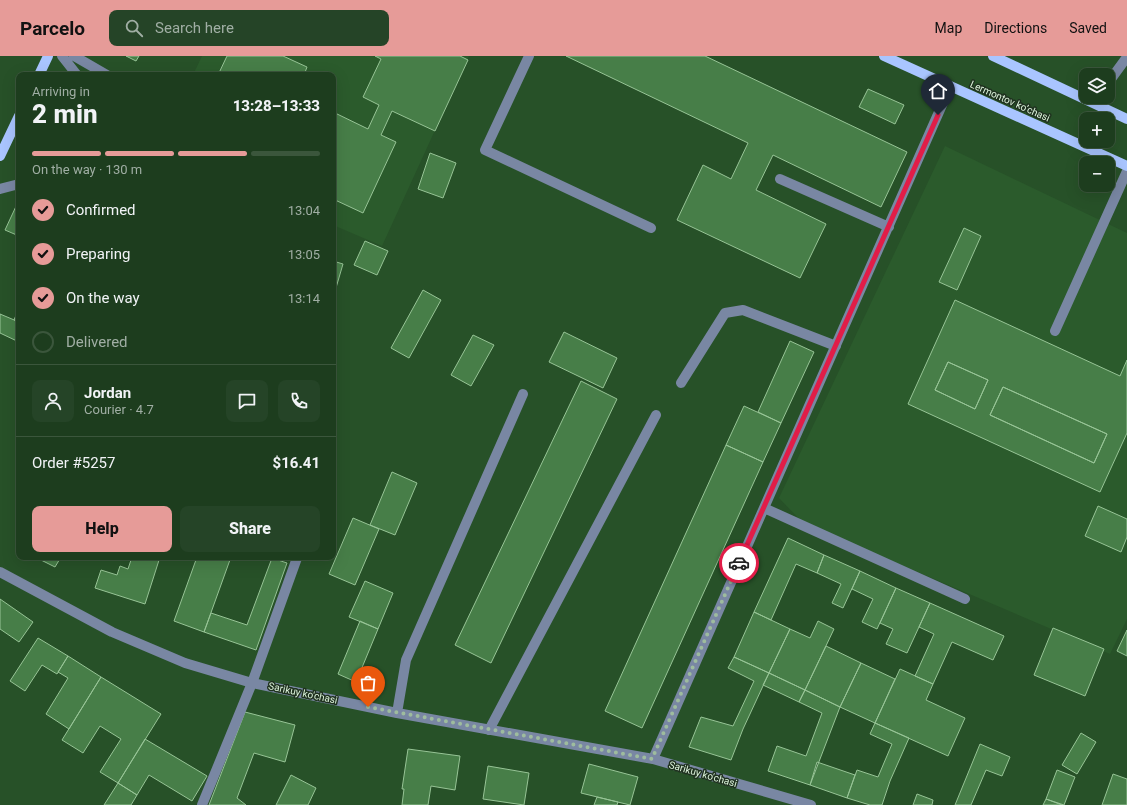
<!DOCTYPE html>
<html lang="en">
<head>
<meta charset="utf-8">
<style>
	:root { --surface:#1d3d1e; --page:#254427; --text:#f1f3f6; --muted:#a0aea4; --line:#3b563c; --accent:#e69b98 }
	body { margin:0; font-family:Roboto,sans-serif; background:var(--page); color:var(--text); height:100vh; display:flex; flex-direction:column; font-size:15px; white-space:nowrap }
	* { box-sizing:border-box; margin:0 }
	p { font-size:13px; color:var(--muted) }
	.icon { flex:none; width:22px; height:22px; fill:none; stroke:currentColor; stroke-width:2; stroke-linecap:round; stroke-linejoin:round }
	.map { position:relative; flex:1; overflow:hidden }
	.sheet { position:absolute; left:16px; top:16px; width:320px; height:488px; display:flex; flex-direction:column; background:var(--surface); border-radius:8px; box-shadow:0 4px 16px #0002,0 0 0 1px var(--line) }
	.sheet>* { flex:none }
	.tools { position:absolute; left:1079px; top:12px; display:grid; gap:8px }
	.tools a { display:grid; place-items:center; width:36px; height:36px; border-radius:8px; background:var(--surface); box-shadow:0 4px 16px #0002,0 0 0 1px var(--line); font-size:20px }
	.pin { position:absolute; display:grid; place-items:center; width:34px; height:34px; color:#fff; margin:-41px -17px; border-radius:50% 50% 50% 0; rotate:-45deg; box-shadow:0 0 4px #0007 }
	.pin .icon { rotate:45deg }
	.courier { position:absolute; display:grid; place-items:center; width:40px; height:40px; margin:-20px; border:3px solid #e11d48; border-radius:50%; background:#fff; color:#222; box-shadow:0 1px 5px #0007 }
	.head em { font-style:normal; font-weight:800 }
	.head div { display:flex; flex-direction:column-reverse }
	.head { display:flex; align-items:center; justify-content:space-between; height:68px; padding:0 16px }
	h1 { font-size:26px; font-weight:800; line-height:30px }
	.bar { display:grid; grid-template-columns:repeat(4,1fr); gap:6px 4px; align-content:center; height:48px; padding:0 16px }
	.bar i { height:5px; border-radius:3px; background:var(--line) }
	.bar .active { background:var(--accent) }
	.bar p { grid-column:span 4 }
	.line { display:flex; align-items:center; gap:10px; padding:0 16px; border-top:1px solid var(--line) }
	.line div { flex:1 }
	.round { display:grid; place-items:center; flex:none; width:42px; height:42px; border-radius:8px; background:var(--page) }
	ol { padding:0 16px; list-style:none }
	li { display:flex; align-items:center; gap:12px; height:44px }
	li p { margin-inline-start:auto }
	li .icon { padding:4px; border-radius:50%; background:var(--accent); color:#111; stroke-width:4 }
	li:last-child { color:var(--muted) }
	li i { width:22px; height:22px; border:2px solid var(--line); border-radius:50% }
	.primary-button { display:flex; gap:8px; margin-top:auto; padding:8px 16px }
	.primary-button a { flex:1; height:46px; border-radius:8px; background:var(--accent); color:#111; font-size:16px; font-weight:800; line-height:46px; text-align:center }
	.primary-button a+a { background:var(--page); color:var(--text) }
	header { display:flex; align-items:center; gap:24px; box-sizing:border-box; height:56px; padding:0 20px; background:var(--accent); color:#111 }
	header strong { font-size:19px }
	nav { display:flex; gap:22px; margin-inline-start:auto; font-size:14px }
	.search { width:280px; height:36px; background:var(--page); display:flex; align-items:center; gap:10px; box-sizing:border-box; padding:0 14px; border-radius:8px; color:var(--muted); font-size:15px }
	.map>svg:first-child { display:block }
</style>
</head>
<body>
<header>
<strong>Parcelo</strong>
<div class="search"><svg class="icon" aria-label="search" viewBox="0 0 24 24"><circle cx="10" cy="10" r="6"/><path d="M15 15l6 6"/></svg>Search here</div>
<nav><a>Map</a><a>Directions</a><a>Saved</a></nav>
</header>
<div class="map">
<svg width="1127" height="749" viewBox="0 0 1127 749">
	<rect width="100%" height="100%" fill="#275128"/>
	<!-- built -->
	<path fill="#2b5b2c" d="M 202,0 L 469,0 L 382,190 L 333,169 L 333,19 L 193,19 Z
		M 945,90 L 1127,177 L 1127,563 L 1110,598 L 803,467 L 779,442 Z"/>
	<!-- building -->
	<path fill="#477e48" stroke="#97c496" fill-rule="evenodd" d="M 126,0 L 139,0 L 136,5 Z
		M 227,0 L 283,0 L 307,11 L 304,19 L 218,19 Z
		M 375,0 L 460,0 L 468,4 L 435,75 L 392,55 L 381,79 L 396,86 L 363,157 L 333,143 L 333,56 L 368,73 L 379,49 L 363,41 L 381,3 Z
		M 566,0 L 705,0 L 907,96 L 881,151 L 773,99 L 756,134 L 826,168 L 800,222 L 677,164 L 703,109 L 731,123 L 748,87 Z
		M 868,33 L 904,49 L 895,68 L 859,51 Z
		M 430,97 L 456,107 L 443,142 L 418,133 Z
		M 18,146 L 19,147 L 19,180 L 5,174 Z
		M 964,172 L 981,180 L 957,234 L 939,226 Z
		M 365,185 L 388,195 L 377,219 L 354,209 Z
		M 333,205 L 343,208 L 333,242 Z
		M 423,234 L 441,244 L 409,302 L 391,292 Z
		M 955,244 L 1120,320 L 1127,304 L 1127,377 L 1100,436 L 908,348 ZM 948,306 L 988,324 L 975,353 L 935,334 ZM 1003,331 L 1107,378 L 1094,407 L 990,359 Z
		M 19,252 L 19,266 L 14,264 Z
		M 0,258 L 19,266 L 19,286 L 0,277 Z
		M 564,276 L 617,302 L 603,332 L 549,306 Z
		M 473,279 L 494,289 L 471,330 L 451,319 Z
		M 790,285 L 814,296 L 781,367 L 758,356 Z
		M 948,306 L 988,324 L 975,353 L 935,334 Z
		M 581,325 L 617,343 L 491,607 L 455,589 Z
		M 1003,331 L 1107,378 L 1094,407 L 990,359 Z
		M 744,350 L 781,367 L 763,406 L 726,389 Z
		M 726,389 L 763,406 L 642,672 L 605,655 Z
		M 392,416 L 417,427 L 395,479 L 370,469 Z
		M 1098,450 L 1127,463 L 1127,481 L 1121,496 L 1085,480 Z
		M 353,462 L 379,473 L 355,529 L 329,518 Z
		M 788,482 L 824,499 L 817,517 L 796,508 L 771,564 L 754,556 Z
		M 824,499 L 860,515 L 843,552 L 832,547 L 841,528 L 817,517 Z
		M 35,501 L 61,501 L 55,511 Z
		M 132,501 L 160,501 L 145,548 L 95,532 L 101,514 L 117,519 L 120,510 L 128,513 Z
		M 197,501 L 231,501 L 204,576 L 174,565 Z
		M 272,502 L 287,507 L 256,594 L 204,576 L 211,557 L 247,569 Z
		M 860,515 L 896,532 L 877,573 L 862,566 L 873,543 L 852,533 Z
		M 365,525 L 393,537 L 378,573 L 349,561 Z
		M 896,532 L 930,547 L 907,597 L 886,588 L 893,573 L 880,567 Z
		M 0,543 L 33,566 L 19,586 L 0,573 Z
		M 930,547 L 1004,580 L 993,604 L 952,586 L 933,628 L 915,620 L 934,578 L 919,571 Z
		M 754,556 L 790,573 L 769,617 L 734,601 Z
		M 360,565 L 378,573 L 356,626 L 338,618 Z
		M 818,565 L 834,573 L 805,634 L 769,617 L 790,573 L 810,582 Z
		M 1053,572 L 1104,593 L 1085,640 L 1034,619 Z
		M 1127,574 L 1127,600 L 1117,595 Z
		M 38,582 L 68,600 L 57,618 L 42,609 L 25,635 L 10,625 Z
		M 826,590 L 861,607 L 840,651 L 805,634 Z
		M 68,600 L 101,621 L 69,673 L 46,658 L 68,622 L 58,616 Z
		M 734,601 L 769,617 L 743,673 L 731,704 L 689,691 L 701,661 L 733,670 L 754,625 L 728,612 Z
		M 861,607 L 895,623 L 875,667 L 840,651 Z
		M 900,613 L 933,628 L 926,644 L 965,662 L 948,700 L 875,667 Z
		M 769,617 L 805,634 L 799,646 L 763,629 Z
		M 101,621 L 161,658 L 118,727 L 100,716 L 121,683 L 100,670 L 83,697 L 62,684 Z
		M 805,634 L 840,651 L 810,729 L 768,715 L 777,690 L 806,700 L 822,657 L 799,646 Z
		M 245,656 L 295,669 L 285,706 L 254,697 L 237,742 L 246,749 L 209,749 Z
		M 875,667 L 909,682 L 890,725 L 882,749 L 870,749 L 847,742 L 857,714 L 878,721 L 892,688 L 870,678 Z
		M 1081,677 L 1096,686 L 1077,718 L 1062,709 Z
		M 145,683 L 207,720 L 192,745 L 149,719 L 137,739 L 118,727 Z
		M 980,688 L 1010,701 L 1002,720 L 986,714 L 971,749 L 955,749 Z
		M 408,693 L 460,700 L 455,734 L 431,730 L 428,749 L 402,749 L 404,733 L 402,733 Z
		M 817,706 L 855,719 L 847,742 L 810,729 Z
		M 589,708 L 638,721 L 630,749 L 581,737 Z
		M 488,710 L 529,717 L 524,749 L 483,743 Z
		M 1057,714 L 1075,721 L 1064,749 L 1046,743 Z
		M 1113,718 L 1127,723 L 1127,749 L 1102,749 Z
		M 291,719 L 316,732 L 308,749 L 276,749 Z
		M 118,727 L 137,739 L 131,749 L 104,749 Z
		M 917,738 L 933,744 L 932,749 L 913,749 Z
		M 597,741 L 618,746 L 617,749 L 594,749 Z
		M 1046,743 L 1062,749 L 1043,749 Z"/>
	<g fill="none" stroke-linecap="round" stroke-linejoin="round">
		<!-- minor -->
		<path stroke="#7987a3" stroke-width="10" d="M 62,0 L 77,19
			M 74,0 L 107,19
			M 529,0 L 485,94 L 651,172
			M 1108,27 L 1127,1
			M 780,123 L 889,171
			M 0,133 L 19,128
			M 1055,275 L 1127,115
			M 681,327 L 725,257 L 743,254 L 836,290
			M 764,452 L 965,543
			M 0,516 L 112,576 L 185,607 L 252,627 L 397,657 L 653,703 L 811,749
			M 397,657 L 406,604 L 523,338
			M 489,674 L 656,359
			M 653,703 L 950,31
			M 202,749 L 252,627 L 297,502"/>
		<!-- major -->
		<path stroke="#a9c5ff" stroke-width="10" d="M 884,0 L 1127,110
			M 993,0 L 1127,63
			M 39,19 L 48,0
			M 0,100 L 19,60"/>
	</g>
	<g fill="none" stroke-linecap="round" stroke-linejoin="round">
		<!-- done -->
		<path stroke="#9ebc9e" stroke-width="4" stroke-dasharray="0 7.2" d="M 368,651 L 652,703 L 739,507"/>
		<!-- route -->
		<path stroke="#e11d48" stroke-width="5" d="M 739,507 L 938,59"/>
	</g>
	<g text-anchor="middle" dominant-baseline="central" stroke-width="3" stroke-linejoin="round" paint-order="stroke">
		<!-- street labels -->
		<g font-size="10" fill="#def5dd" stroke="#1f311f">
			<text transform="translate(1010 45) rotate(24)">Lermontov ko’chasi</text>
			<text transform="translate(303 637) rotate(12)">Sarikuy ko'chasi</text>
			<text transform="translate(703 718) rotate(16)">Sarikuy ko'chasi</text>
		</g>
	</g>
</svg>
<div class="tools">
<a><svg class="icon" aria-label="layers" viewBox="0 0 24 24"><path d="M12 4l9 5-9 5-9-5zM3 14l9 5 9-5"/></svg></a>
<a>+</a>
<a>−</a>
</div>
<div class="pin" style="left:368px;top:651px;background:#ea580c"><svg class="icon" aria-label="bag" viewBox="0 0 24 24"><path d="M5 8h14l-1 12H6zM9 8a3 3 0 0 1 6 0"/></svg></div>
<div class="pin" style="left:938px;top:59px;background:#1f2937"><svg class="icon" aria-label="home" viewBox="0 0 24 24"><path d="M3 11l9-7 9 7M6 9v11h12V9"/></svg></div>
<div class="courier" style="left:739px;top:507px"><svg class="icon" aria-label="car" viewBox="0 0 24 24"><path d="M5 17H2v-5l4-1 3-4h7l3 4 3 1v5h-3M9 17h6M6 11h13"/><circle cx="7" cy="17" r="2"/><circle cx="17" cy="17" r="2"/></svg></div>
<section class="sheet">
<div class="head"><div><h1>2 min</h1><p>Arriving in</p></div><em>13:28–13:33</em></div>
<div class="bar"><i class="active"></i><i class="active"></i><i class="active"></i><i></i><p>On the way · 130 m</p></div>
<ol>
<li><svg class="icon" aria-label="check" viewBox="0 0 24 24"><path d="M5 12l5 5 9-10"/></svg>Confirmed<p>13:04</p></li>
<li><svg class="icon" aria-label="check" viewBox="0 0 24 24"><path d="M5 12l5 5 9-10"/></svg>Preparing<p>13:05</p></li>
<li><svg class="icon" aria-label="check" viewBox="0 0 24 24"><path d="M5 12l5 5 9-10"/></svg>On the way<p>13:14</p></li>
<li><i></i>Delivered</li>
</ol>
<div class="line" style="height:72px"><a class="round"><svg class="icon" aria-label="person" viewBox="0 0 24 24"><circle cx="12" cy="8" r="4"/><path d="M4 21q1-7 8-7t8 7"/></svg></a><div><b>Jordan</b><p>Courier · 4.7</p></div><a class="round"><svg class="icon" aria-label="chat" viewBox="0 0 24 24"><path d="M4 5h16v11H9l-5 4z"/></svg></a><a class="round"><svg class="icon" aria-label="phone" viewBox="0 0 24 24"><path d="M5 4h4l2 5-3 2q2 4 5 5l2-3 5 2v4C11 20 4 13 5 4z"/></svg></a></div>
<div class="line" style="height:52px"><div>Order #5257</div><b>$16.41</b></div>
<div class="primary-button"><a>Help</a><a>Share</a></div>
</section>
</div>
</body>
</html>
